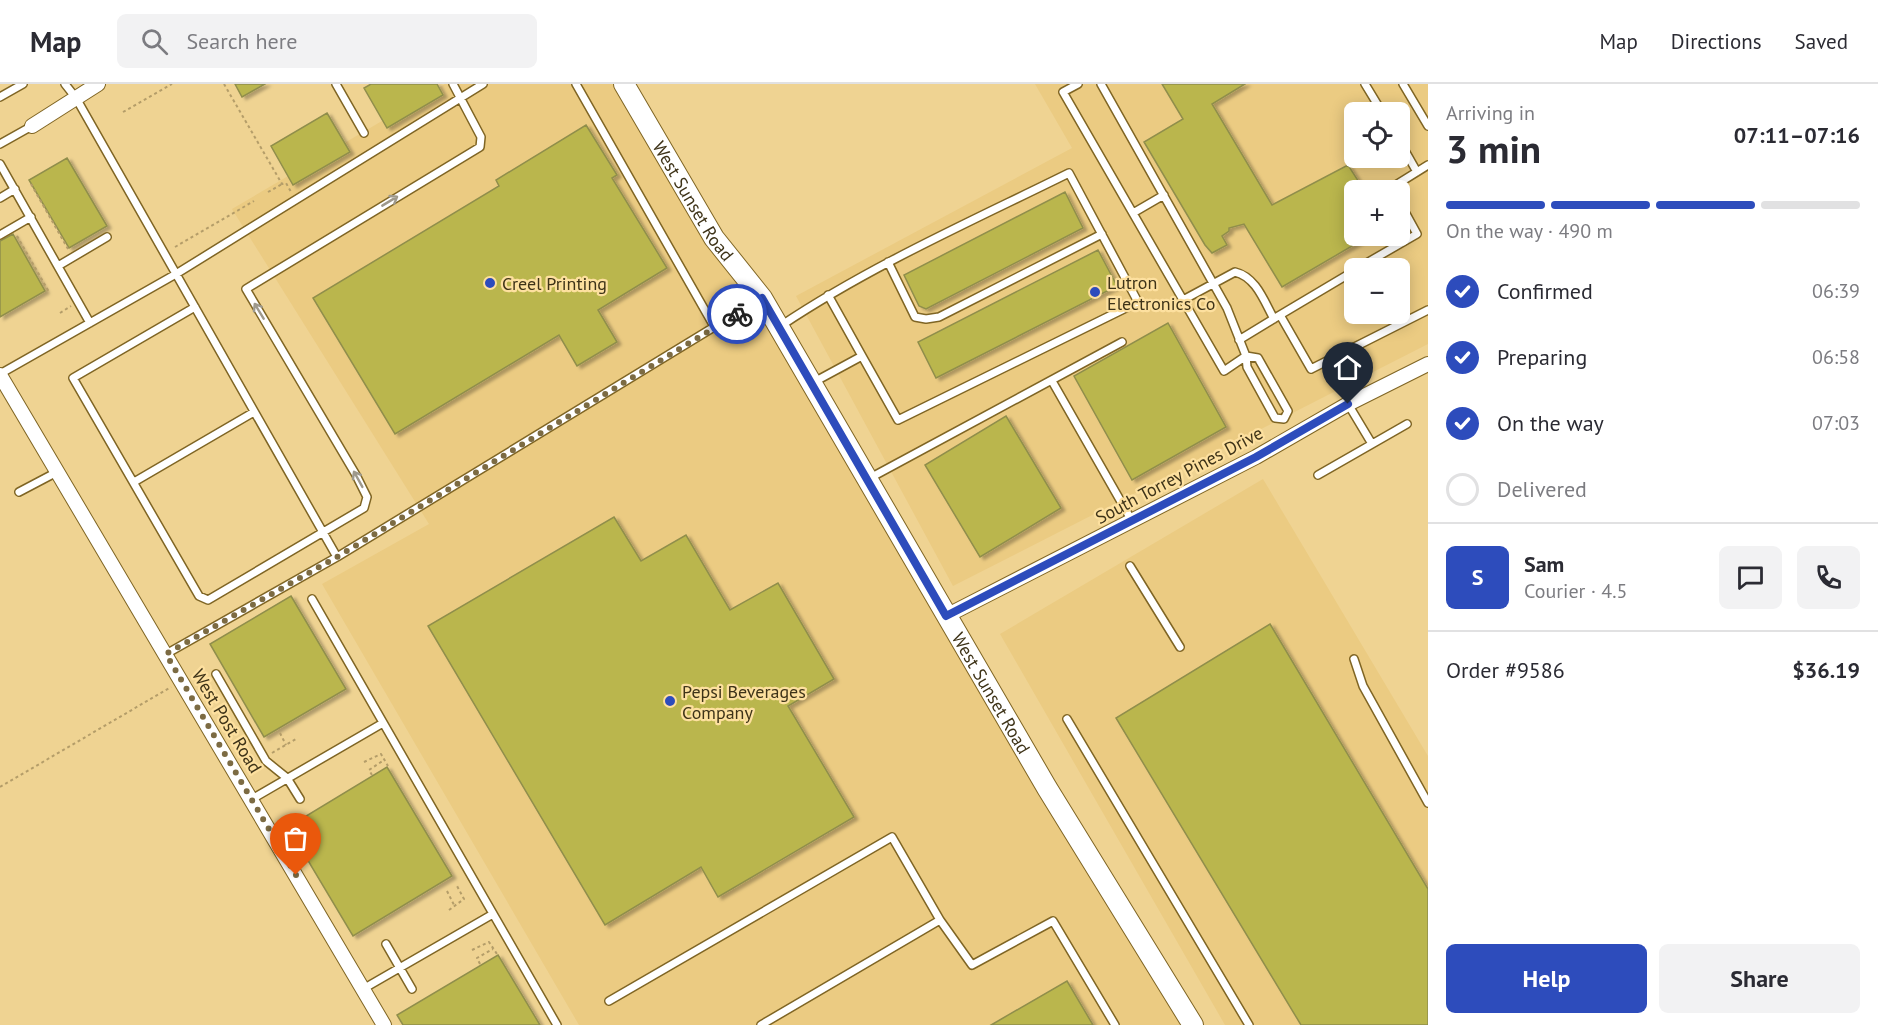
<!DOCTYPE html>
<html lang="en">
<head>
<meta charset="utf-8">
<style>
	:root { --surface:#fff; --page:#f2f2f3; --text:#2b2b33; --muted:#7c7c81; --line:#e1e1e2; --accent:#2d4cbc }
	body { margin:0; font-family:"PT Sans",sans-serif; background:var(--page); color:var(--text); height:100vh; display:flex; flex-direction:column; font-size:22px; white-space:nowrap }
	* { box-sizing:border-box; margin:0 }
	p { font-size:20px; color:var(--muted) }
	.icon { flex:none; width:33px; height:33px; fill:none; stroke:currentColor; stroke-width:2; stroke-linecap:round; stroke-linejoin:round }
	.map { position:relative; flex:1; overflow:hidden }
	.drawer { display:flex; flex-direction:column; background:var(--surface); width:450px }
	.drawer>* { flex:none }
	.buttons { position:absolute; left:1344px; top:18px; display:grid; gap:12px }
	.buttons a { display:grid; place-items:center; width:66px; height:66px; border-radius:9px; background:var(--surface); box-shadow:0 3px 15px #0003; font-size:30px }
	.pin { position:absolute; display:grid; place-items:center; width:51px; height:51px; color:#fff; margin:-62px -26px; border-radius:50% 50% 50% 0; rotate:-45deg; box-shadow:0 0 6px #0007 }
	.pin .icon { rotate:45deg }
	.courier { position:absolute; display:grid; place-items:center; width:60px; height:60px; margin:-30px; border:4px solid #2d4cbc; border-radius:50%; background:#fff; color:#222; box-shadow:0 2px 8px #0007 }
	.summary em { font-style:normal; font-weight:700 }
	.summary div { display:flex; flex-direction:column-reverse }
	.summary { display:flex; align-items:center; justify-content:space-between; height:102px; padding:0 18px }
	h1 { font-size:39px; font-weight:700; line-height:45px }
	.bar { display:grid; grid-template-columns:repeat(4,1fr); gap:9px 6px; align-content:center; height:72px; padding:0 18px }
	.bar i { height:8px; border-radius:4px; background:var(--line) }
	.bar .on { background:var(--accent) }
	.bar p { grid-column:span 4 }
	.line { display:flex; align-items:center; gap:15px; padding:0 18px; border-top:2px solid var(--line) }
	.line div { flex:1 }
	.round { display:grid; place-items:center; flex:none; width:63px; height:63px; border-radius:9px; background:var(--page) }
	ol { padding:0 18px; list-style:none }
	li { display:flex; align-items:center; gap:18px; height:66px }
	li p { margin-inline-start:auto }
	li .icon { padding:6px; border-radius:50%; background:var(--accent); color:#fff; stroke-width:4 }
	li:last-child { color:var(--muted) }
	li i { width:33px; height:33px; border:3px solid var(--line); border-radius:50% }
	.button { display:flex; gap:12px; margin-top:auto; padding:12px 18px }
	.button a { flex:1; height:69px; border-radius:9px; background:var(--accent); color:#fff; font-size:24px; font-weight:700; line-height:69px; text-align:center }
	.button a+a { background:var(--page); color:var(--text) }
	header { display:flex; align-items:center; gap:36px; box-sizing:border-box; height:84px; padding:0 30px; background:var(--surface); border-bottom:2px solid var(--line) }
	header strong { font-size:28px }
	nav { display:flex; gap:33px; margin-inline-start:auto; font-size:21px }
	.search { width:420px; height:54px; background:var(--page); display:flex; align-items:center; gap:15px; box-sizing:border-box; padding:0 21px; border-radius:9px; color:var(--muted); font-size:22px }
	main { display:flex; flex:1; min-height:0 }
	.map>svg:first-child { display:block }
</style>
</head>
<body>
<header>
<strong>Map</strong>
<div class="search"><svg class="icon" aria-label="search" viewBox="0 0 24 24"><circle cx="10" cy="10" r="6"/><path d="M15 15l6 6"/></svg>Search here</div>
<nav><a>Map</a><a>Directions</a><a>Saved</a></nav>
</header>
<main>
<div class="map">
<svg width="1428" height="941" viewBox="0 0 1428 941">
	<defs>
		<filter id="shadow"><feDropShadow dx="4" dy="2.5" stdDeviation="1.5" flood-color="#0004"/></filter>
	</defs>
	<rect width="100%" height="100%" fill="#efd392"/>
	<!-- built -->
	<path fill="#ebcb82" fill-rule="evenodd" d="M 445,0 L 624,0 L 762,214 L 1193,941 L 579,941 L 322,500 L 429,440 L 232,125 Z
		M 1035,0 L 1428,0 L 1428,260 L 953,502 L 796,212 L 1072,64 ZM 1354,28 L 1400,28 L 1400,74 L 1354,74 ZM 1354,106 L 1400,106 L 1400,152 L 1354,152 ZM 1354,184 L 1400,184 L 1400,230 L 1354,230 Z
		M 1263,395 L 1428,672 L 1428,941 L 1225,941 L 1000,550 Z"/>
	<!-- building -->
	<path fill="#bab64e" stroke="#908e4b" stroke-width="1.5" filter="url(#shadow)" d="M 235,0 L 265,0 L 242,13 Z
		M 371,0 L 437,0 L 443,11 L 387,44 L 364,4 Z
		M 1162,0 L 1245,0 L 1212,20 L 1272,121 L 1348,81 L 1364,106 L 1354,106 L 1354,152 L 1369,152 L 1282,203 L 1244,140 L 1229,144 L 1229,147 L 1222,152 L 1227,161 L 1212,169 L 1205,161 L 1144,58 L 1183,35 Z
		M 327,29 L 350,68 L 293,101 L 271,62 Z
		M 586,41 L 617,91 L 612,94 L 667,184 L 598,226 L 617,258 L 577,282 L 559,251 L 395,350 L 313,214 L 499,102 L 496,96 Z
		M 67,74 L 107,142 L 69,164 L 29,96 Z
		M 1065,108 L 1083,144 L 926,225 L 919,222 L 904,191 Z
		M 13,150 L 45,207 L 0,233 L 0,157 Z
		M 1098,166 L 1117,202 L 936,294 L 918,258 Z
		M 1168,239 L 1226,343 L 1132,396 L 1074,292 Z
		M 1006,332 L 1061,424 L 980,473 L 925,381 Z
		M 614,433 L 641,477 L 686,451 L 730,526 L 778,499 L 834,595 L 788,622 L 854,733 L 718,813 L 701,783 L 605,841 L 428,542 Z
		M 291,512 L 346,605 L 264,653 L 210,560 Z
		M 1270,540 L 1428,805 L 1428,941 L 1301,941 L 1116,634 Z
		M 387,683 L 452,792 L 353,852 L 288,743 Z
		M 498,871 L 540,941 L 403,941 L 397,931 Z
		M 1067,897 L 1093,941 L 991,941 Z"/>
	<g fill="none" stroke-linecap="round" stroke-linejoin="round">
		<defs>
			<path id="lane" d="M 65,0 L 76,14 L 337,473
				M 336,0 L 364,49
				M 576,0 L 715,244
				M 1078,0 L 1063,8 L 1224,287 L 1246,272 L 1227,224 L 1101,0
				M 1365,0 L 1382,28
				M 1403,0 L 1428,42
				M 0,13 L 23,0
				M 1400,58 L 1417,88
				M 0,60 L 32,42
				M 0,80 L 90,239
				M 1392,106 L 1391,104 L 1428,81
				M 0,114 L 15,105
				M 1133,129 L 1164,111
				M 0,151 L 31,133
				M 888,178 L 915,233 L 926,235 L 939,233 L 1102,150
				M 58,182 L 107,153
				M 1358,184 L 1417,150 L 1400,119
				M 828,211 L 862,272
				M 1183,216 L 1235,188 C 1256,193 1264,217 1274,235
				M 195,223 L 73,294 L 199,512 L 208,516 L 364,424 L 367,413 L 356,391 L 246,205 L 480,63 L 481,53 L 453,0
				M 1280,231 L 1354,187
				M 782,241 C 872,181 972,137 1069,89 L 1138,218 L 898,336 L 862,272 L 814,298
				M 1239,256 L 1280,231 L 1311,285 L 1428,226
				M 1246,272 L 1258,274 L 1288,327 L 1284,335 L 1275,334 L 1247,283 Z
				M 0,290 L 176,190 L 483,0
				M 1052,297 L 1132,437
				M 1348,320 L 1372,360
				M 1318,391 L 1407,340
				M 870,394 L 1122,258
				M 134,398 L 254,328
				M 19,408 L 57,388
				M 1130,482 L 1180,563
				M 312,515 L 557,941
				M 166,570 L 337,473 L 760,215
				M 1354,575 L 1363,602 L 1428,719
				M 216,590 L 266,677 L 287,694 L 300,715
				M 1067,635 L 1249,941
				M 252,715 L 383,639
				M 386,860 L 412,905
				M 363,905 L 493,830
				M 609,917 L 892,753 L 940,836
				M 761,941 L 940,836 L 972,881 L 1053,837 L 1115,941"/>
			<path id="street" d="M 32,42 L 98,0
				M 0,291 L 384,941
				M 946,532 L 1256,373 L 1348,320 L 1428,280"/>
			<g id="secondary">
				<path id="s1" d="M 624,0 L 714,154 L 762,214 L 1047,704 L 1193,941"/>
			</g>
		</defs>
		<!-- lane casing -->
		<use href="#lane" stroke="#7f6524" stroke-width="10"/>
		<!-- street casing -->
		<use href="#street" stroke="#7f6524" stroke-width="16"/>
		<!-- secondary casing -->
		<use href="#secondary" stroke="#7f6524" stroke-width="22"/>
		<!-- path -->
		<path stroke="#b49d69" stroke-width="2" stroke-dasharray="3 3" stroke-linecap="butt" d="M 224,0 L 282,100 L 286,99 L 291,108
			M 123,28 L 172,0
			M 31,100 L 68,165
			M 268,108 L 282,100
			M 17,152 L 49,208
			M 175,163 L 254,117
			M 60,229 L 71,222
			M 280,649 L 286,661
			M 272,669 L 296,655
			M 364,678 L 381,670 L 388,682
			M 248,686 L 254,682
			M 372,691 L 369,686 L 384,676
			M 0,703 L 171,603
			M 447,807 L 454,821
			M 449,826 L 464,815 L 457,802
			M 472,866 L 489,858 L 497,870
			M 480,880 L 477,874 L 493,865"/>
		<!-- lane -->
		<use href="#lane" stroke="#fff" stroke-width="7"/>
		<!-- street -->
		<use href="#street" stroke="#fff" stroke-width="14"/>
		<!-- secondary -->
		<use href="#secondary" stroke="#fff" stroke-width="20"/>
	</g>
	<!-- one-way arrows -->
	<defs><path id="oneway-shaft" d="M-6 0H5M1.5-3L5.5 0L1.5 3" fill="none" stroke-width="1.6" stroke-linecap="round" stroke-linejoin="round" transform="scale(1.5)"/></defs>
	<g stroke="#9e998c">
		<use href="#oneway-shaft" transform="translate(390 117) rotate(-31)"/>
		<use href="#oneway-shaft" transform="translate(259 227) rotate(-121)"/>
		<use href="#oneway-shaft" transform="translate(358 395) rotate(-119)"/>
	</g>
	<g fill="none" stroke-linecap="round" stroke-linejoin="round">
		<!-- done -->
		<path stroke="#7c6b43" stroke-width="6" stroke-dasharray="0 10.8" d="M 296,791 L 166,570 L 337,473 L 737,230"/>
		<!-- route -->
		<path stroke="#2d4cbc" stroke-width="8" d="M 737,230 L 762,214 L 946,532 L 1256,373 L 1348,320"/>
	</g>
	<!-- markers -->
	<g fill="#2d4cbc" stroke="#fde09f" stroke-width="2">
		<circle cx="490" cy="199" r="6"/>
		<circle cx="1095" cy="208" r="6"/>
		<circle cx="670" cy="617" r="6"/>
	</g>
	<g text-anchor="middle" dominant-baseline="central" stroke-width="4.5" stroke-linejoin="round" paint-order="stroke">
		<!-- street labels -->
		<g font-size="18" fill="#3e3318" stroke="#fde09f">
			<text stroke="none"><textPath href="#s1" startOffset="136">West Sunset Road</textPath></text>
			<text transform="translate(1179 391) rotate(-28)">South Torrey Pines Drive</text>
			<text stroke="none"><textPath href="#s1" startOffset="712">West Sunset Road</textPath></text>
			<text transform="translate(227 637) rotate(59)">West Post Road</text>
		</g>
		<!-- poi labels -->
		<g font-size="18" fill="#3e3318" stroke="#fde09f" text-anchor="start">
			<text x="1107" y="198">Lutron<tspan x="1107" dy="21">Electronics Co</tspan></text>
			<text x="502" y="199">Creel Printing</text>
			<text x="682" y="607">Pepsi Beverages<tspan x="682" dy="21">Company</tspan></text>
		</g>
	</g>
</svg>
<div class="buttons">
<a><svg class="icon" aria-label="locate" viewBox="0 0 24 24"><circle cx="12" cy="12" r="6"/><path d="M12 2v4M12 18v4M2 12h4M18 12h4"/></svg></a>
<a>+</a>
<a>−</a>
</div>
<div class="pin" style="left:296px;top:791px;background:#ea580c"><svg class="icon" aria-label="bag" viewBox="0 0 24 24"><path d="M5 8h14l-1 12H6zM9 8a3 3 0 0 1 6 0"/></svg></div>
<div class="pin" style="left:1348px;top:320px;background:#1f2937"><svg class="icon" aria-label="home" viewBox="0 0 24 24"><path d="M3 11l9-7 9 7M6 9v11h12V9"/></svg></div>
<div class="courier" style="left:737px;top:230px"><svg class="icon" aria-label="bike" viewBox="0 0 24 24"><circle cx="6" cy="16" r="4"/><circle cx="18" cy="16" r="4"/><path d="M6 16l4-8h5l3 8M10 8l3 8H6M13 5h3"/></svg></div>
</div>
<section class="drawer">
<div class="summary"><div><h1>3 min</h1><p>Arriving in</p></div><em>07:11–07:16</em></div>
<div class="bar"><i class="on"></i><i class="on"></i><i class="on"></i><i></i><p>On the way · 490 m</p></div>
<ol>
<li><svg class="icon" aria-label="check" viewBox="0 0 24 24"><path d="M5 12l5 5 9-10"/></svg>Confirmed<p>06:39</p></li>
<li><svg class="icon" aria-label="check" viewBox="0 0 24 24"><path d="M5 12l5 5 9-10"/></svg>Preparing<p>06:58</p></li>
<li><svg class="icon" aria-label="check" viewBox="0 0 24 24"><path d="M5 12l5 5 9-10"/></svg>On the way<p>07:03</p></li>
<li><i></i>Delivered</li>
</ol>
<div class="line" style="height:108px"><b class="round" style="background:var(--accent);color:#fff">S</b><div><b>Sam</b><p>Courier · 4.5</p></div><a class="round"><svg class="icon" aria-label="chat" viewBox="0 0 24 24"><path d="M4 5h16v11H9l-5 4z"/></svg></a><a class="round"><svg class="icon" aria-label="phone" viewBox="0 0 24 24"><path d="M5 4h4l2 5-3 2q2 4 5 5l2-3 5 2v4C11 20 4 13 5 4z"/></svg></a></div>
<div class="line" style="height:78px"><div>Order #9586</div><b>$36.19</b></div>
<div class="button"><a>Help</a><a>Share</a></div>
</section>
</main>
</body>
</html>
